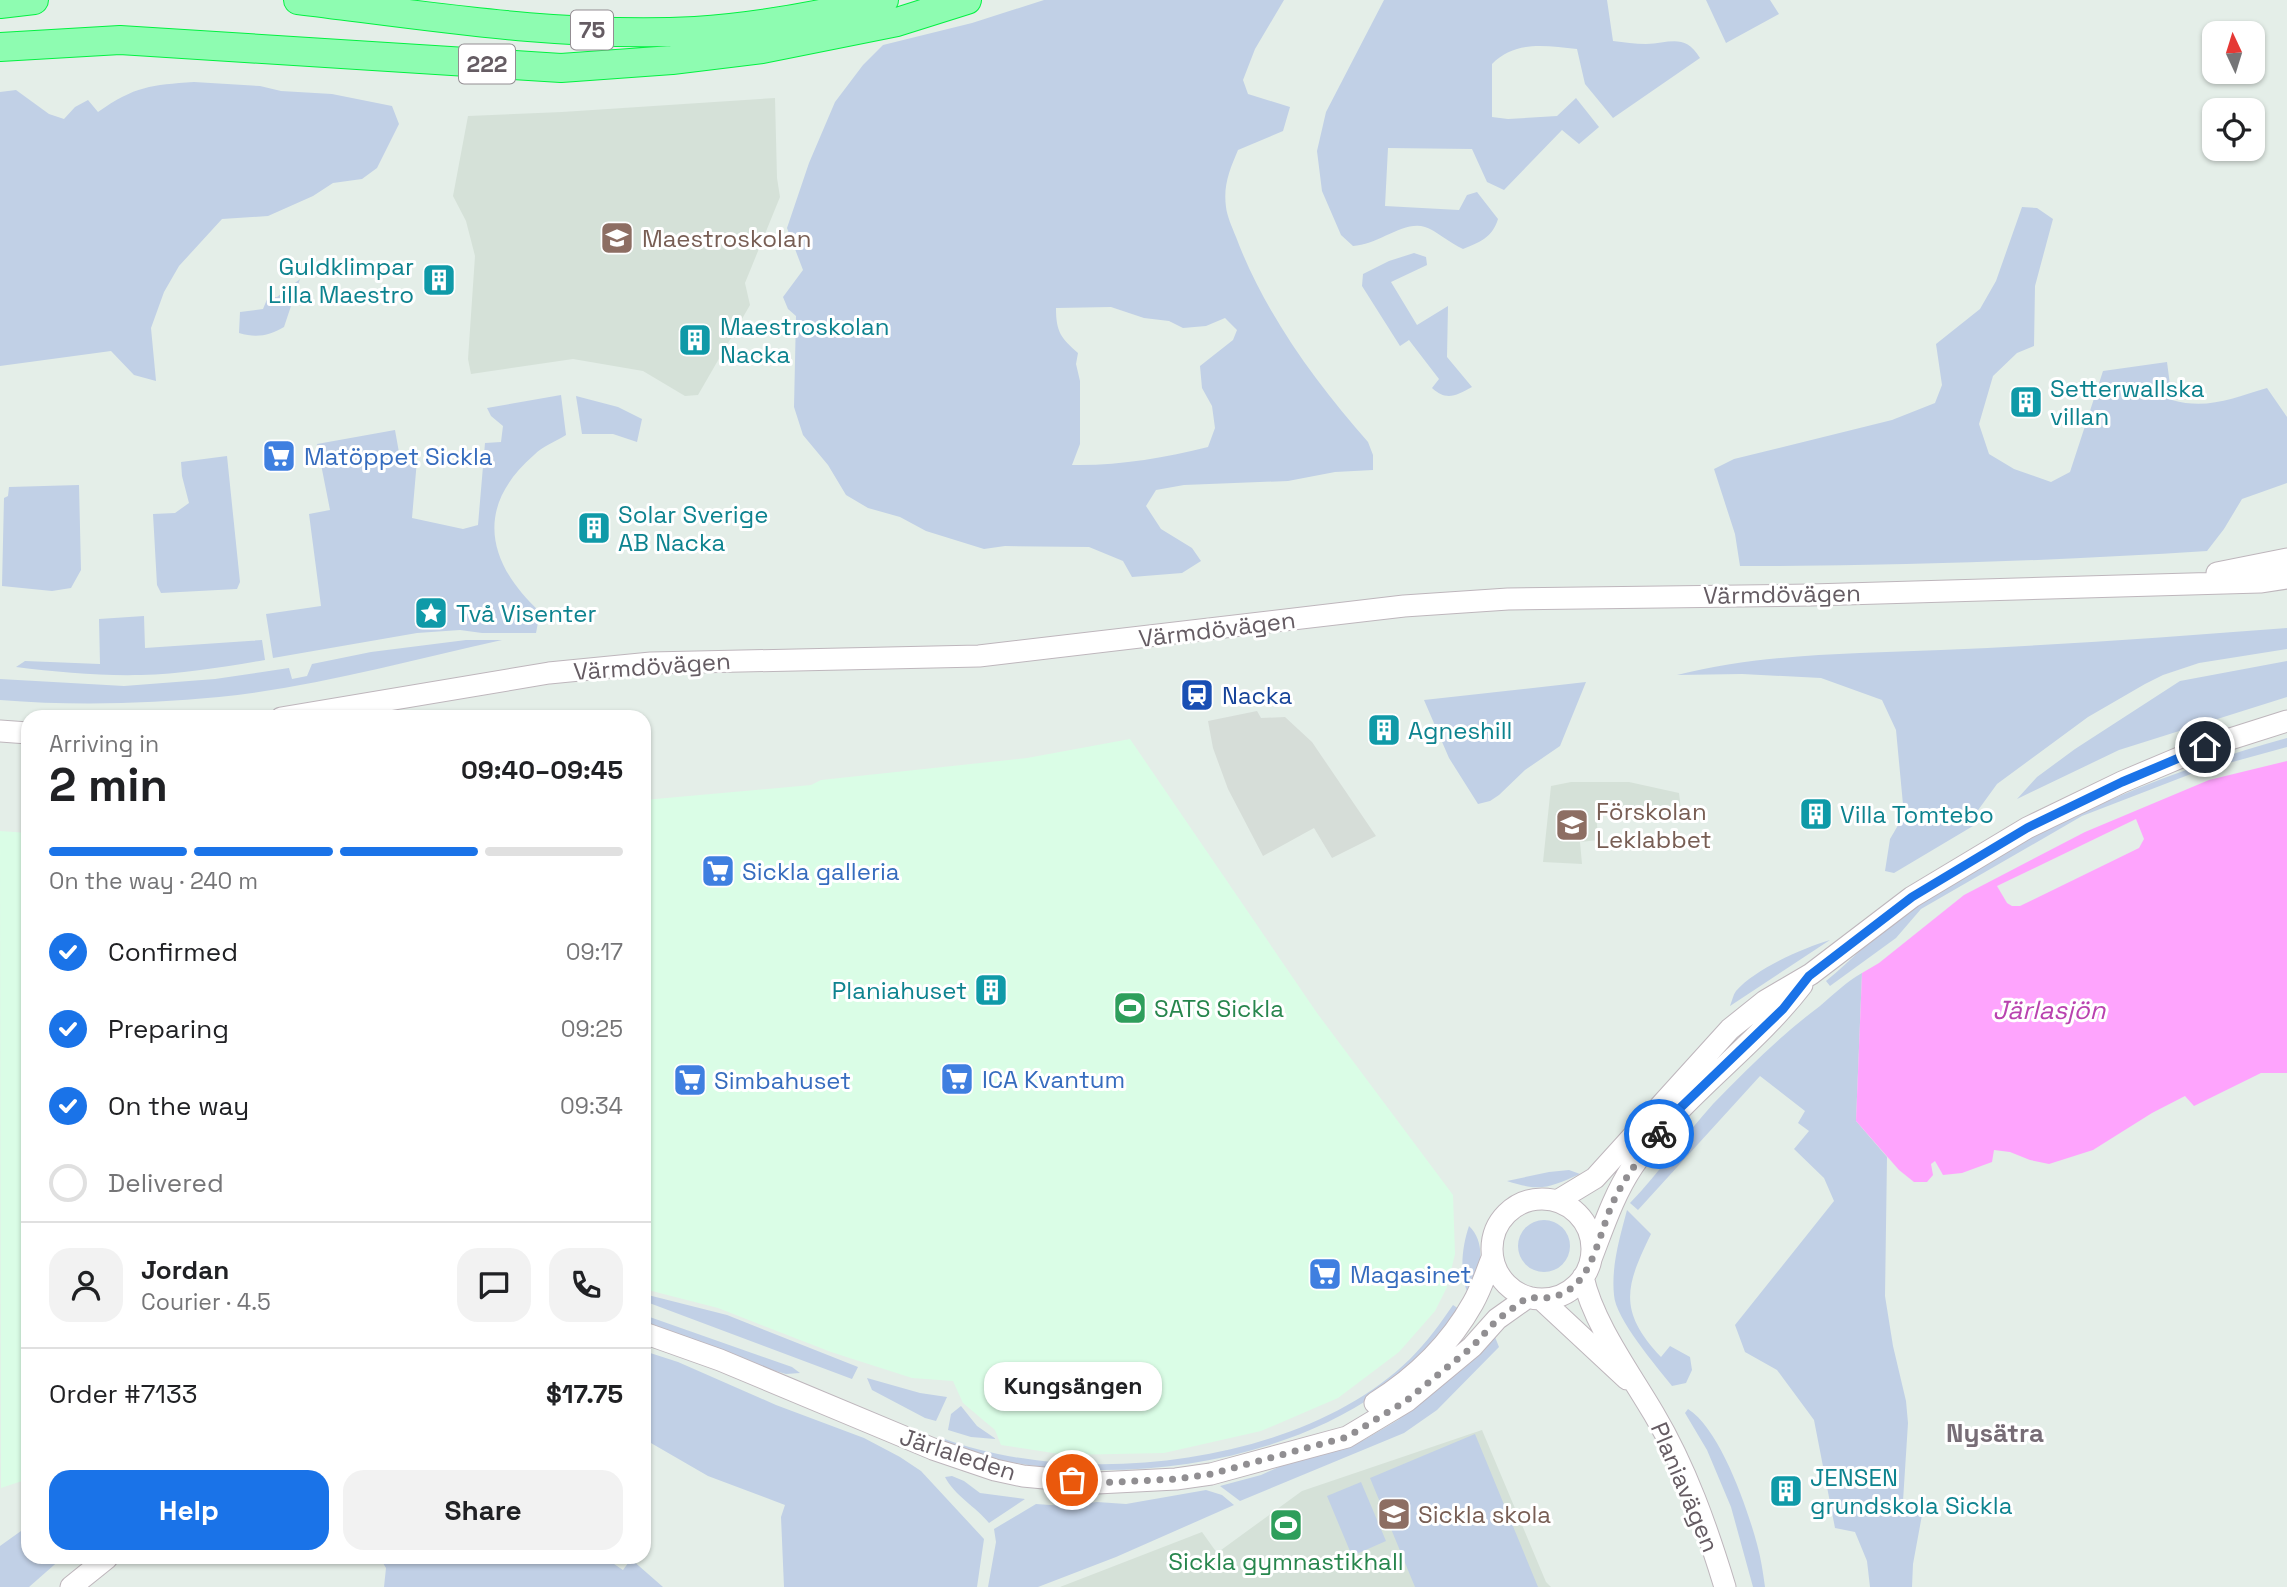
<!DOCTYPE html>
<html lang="en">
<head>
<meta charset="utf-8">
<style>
	:root { --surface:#fff; --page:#f2f2f2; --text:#202124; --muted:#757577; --line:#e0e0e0; --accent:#1a73e8 }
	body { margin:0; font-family:"Space Grotesk",sans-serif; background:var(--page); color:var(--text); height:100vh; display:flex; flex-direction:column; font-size:26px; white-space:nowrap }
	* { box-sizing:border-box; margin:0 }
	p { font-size:23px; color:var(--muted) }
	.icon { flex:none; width:38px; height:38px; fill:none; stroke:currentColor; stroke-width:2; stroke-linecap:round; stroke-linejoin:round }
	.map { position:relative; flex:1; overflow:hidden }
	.sheet { position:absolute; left:21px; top:710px; width:630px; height:854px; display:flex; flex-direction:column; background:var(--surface); border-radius:21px; box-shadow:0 2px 5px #0004 }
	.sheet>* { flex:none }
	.needle { width:46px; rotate:356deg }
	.tools { position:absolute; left:2202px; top:21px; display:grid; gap:14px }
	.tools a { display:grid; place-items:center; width:63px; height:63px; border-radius:14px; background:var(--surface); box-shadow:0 2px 5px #0004; font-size:35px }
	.pin { position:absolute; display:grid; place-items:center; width:60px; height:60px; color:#fff; margin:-30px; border:4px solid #fff; border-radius:50%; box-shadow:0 2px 7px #0007 }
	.courier { position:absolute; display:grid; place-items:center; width:70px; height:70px; margin:-35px; border:5px solid #1a73e8; border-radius:50%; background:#fff; color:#222; box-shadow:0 2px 9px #0007 }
	.bubble { position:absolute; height:49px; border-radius:21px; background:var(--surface); box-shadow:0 2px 5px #0004; font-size:23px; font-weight:700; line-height:49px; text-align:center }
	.head em { font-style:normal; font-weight:700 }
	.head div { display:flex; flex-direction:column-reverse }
	.head { display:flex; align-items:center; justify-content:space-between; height:119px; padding:0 28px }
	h1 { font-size:46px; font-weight:700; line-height:52px }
	.bar { display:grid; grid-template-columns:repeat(4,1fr); gap:10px 7px; align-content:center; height:84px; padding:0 28px }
	.bar i { height:9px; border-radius:5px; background:var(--line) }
	.bar .selected { background:var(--accent) }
	.bar p { grid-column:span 4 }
	.line { display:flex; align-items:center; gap:18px; padding:0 28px; border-top:2px solid var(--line) }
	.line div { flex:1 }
	.round { display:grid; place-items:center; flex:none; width:74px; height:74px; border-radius:21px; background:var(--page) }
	ol { padding:0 28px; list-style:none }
	li { display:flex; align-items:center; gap:21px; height:77px }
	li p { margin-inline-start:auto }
	li .icon { padding:7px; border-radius:50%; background:var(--accent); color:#fff; stroke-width:4 }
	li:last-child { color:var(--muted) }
	li i { width:38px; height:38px; border:4px solid var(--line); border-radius:50% }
	.primary-button { display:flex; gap:14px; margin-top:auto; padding:14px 28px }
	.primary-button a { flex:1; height:80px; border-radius:21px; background:var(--accent); color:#fff; font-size:28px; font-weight:700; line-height:80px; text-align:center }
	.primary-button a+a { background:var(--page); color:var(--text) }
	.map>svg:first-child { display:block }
</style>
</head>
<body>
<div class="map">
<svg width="2287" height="1587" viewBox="0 0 2287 1587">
	<rect width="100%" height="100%" fill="#e4eee8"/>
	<!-- commercial -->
	<path fill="#dafde6" d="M 1130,739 L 1317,1013 L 1453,1195 L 1455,1254 L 1447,1287 L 1435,1311 L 1399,1352 L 1338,1398 L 1261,1431 L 1164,1453 L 1066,1455 L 1001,1445 L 995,1430 L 963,1403 L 953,1381 L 912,1378 L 831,1352 L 718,1308 L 644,1289 L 644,800 L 811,785 L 821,780 L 1027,758 Z
		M 0,831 L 28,833 L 28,1479 L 1,1488 Z"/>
	<!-- industrial -->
	<path fill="#d6ddd8" d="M 1257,711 L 1261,718 L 1285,717 L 1312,742 L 1376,836 L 1332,858 L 1314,828 L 1263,856 L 1228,789 L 1213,748 L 1208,721 Z"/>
	<!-- education -->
	<path fill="#d5e1d8" d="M 775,98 L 777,178 L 780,197 L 745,283 L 750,305 L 698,395 L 685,396 L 643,371 L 573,359 L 471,374 L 468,359 L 475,256 L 466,221 L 453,196 L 468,116 L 562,112 Z
		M 1571,782 L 1629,782 L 1679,793 L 1681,809 L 1658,806 L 1596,810 L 1598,840 L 1580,842 L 1582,864 L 1543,862 L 1551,786 Z
		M 1482,1430 L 1546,1582 L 1551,1587 L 1060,1587 L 1202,1532 L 1217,1553 L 1302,1491 Z"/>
	<!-- green -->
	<path fill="#c1d0e6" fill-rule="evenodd" d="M 1044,0 L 1284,0 L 1255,49 L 1243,80 L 1248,94 L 1290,107 L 1283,131 L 1238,150 C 1230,169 1223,185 1226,207 C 1227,216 1232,227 1236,237 C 1264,312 1315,382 1368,442 L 1373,455 L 1373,470 L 1335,472 L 1288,481 L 1184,485 L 1156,490 L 1146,506 L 1161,529 L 1192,548 L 1201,561 L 1182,573 L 1132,577 L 1123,561 L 1089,547 L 1005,546 L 984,549 L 926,531 L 900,517 L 868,508 L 846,495 L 828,465 L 803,435 L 794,407 L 796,316 L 788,309 L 783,297 L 803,270 L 787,228 L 809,163 L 835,102 L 863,65 L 883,45 L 972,23 ZM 1111,307 L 1144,318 L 1169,321 L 1183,328 L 1206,326 L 1225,318 L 1237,330 L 1233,340 L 1200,366 L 1202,388 L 1212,406 L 1215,428 L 1208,447 C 1164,458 1117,466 1072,465 L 1080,444 L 1080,381 L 1076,364 L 1078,353 C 1061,338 1056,332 1056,308 Z
		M 1384,0 L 1607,0 L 1613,41 C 1624,42 1635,44 1646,44 C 1670,43 1685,33 1700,58 L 1613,118 L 1585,84 L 1577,49 C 1546,46 1516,40 1492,64 L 1492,117 L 1508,119 L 1557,116 L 1576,98 L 1599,127 L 1579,144 L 1562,130 L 1504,190 L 1487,182 L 1472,149 L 1388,148 L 1385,206 L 1459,210 L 1467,195 L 1477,192 L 1498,219 C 1492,238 1480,242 1463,249 C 1450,243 1435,230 1425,227 C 1404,220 1378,245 1353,246 L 1341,235 L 1322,191 L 1317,151 L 1326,112 Z
		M 1706,0 L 1770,0 L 1779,14 L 1726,43 Z
		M 194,82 L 260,86 L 281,91 L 332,94 L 392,106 L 399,124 L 377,168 L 362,179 L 333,183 L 313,196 L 268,216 L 222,219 L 179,266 L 164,292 L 151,328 L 156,381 L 134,375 L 111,351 L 0,366 L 0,92 L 16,90 L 49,114 L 64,119 L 75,107 L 88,100 L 98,112 C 135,86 151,85 194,82 Z
		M 2022,207 L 2037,208 L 2053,219 L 2035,286 L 2034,346 L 2017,353 L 1993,376 L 1979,424 L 1989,454 L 2014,469 L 2051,482 L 2070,472 L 2103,371 L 2167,362 L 2172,400 C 2207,410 2233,398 2267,388 L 2287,417 L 2287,483 L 2242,499 L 2224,529 L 2207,551 C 2051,561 1896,566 1740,566 L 1735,534 L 1714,469 L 1734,459 L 1892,420 L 1935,403 L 1942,385 L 1936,344 L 1980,309 L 1996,281 Z
		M 1414,253 L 1426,257 L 1427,265 L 1391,282 L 1417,325 L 1448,306 L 1447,357 L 1472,387 C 1456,396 1446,401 1432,388 L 1439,379 L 1409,340 L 1400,346 L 1362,286 L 1363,274 L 1389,261 Z
		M 300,279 L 284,327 C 269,336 256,338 239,333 L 240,312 L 263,309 L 268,297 L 277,297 Z
		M 561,395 L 566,435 C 555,442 543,446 534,455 C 475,506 486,562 540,612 L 536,633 L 482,633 L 460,630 L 417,633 L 273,658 L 266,614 L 321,606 L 309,514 L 330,510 L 317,444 L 395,430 L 400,458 L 417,460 L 412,518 L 463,529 L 478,525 L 485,443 L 501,442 L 503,426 L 491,416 L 487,408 Z
		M 576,396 L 618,407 L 642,419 L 637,442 L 613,434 L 582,434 Z
		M 227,456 L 240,582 L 237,589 L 161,593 L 157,585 L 153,514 L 175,513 L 189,503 L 182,476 L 181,462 Z
		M 79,485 L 81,570 L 71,588 L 52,591 L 2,586 L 4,498 L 8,496 L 9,487 Z
		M 144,616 L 145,648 L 262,640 L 265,660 C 224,667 182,674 141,675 C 99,676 57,672 16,667 L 25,661 L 100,664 L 99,619 Z
		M 2287,628 L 2287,649 L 2199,663 L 2163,675 L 2145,684 L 2088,717 L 1997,784 L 1976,813 L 1973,826 L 1894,873 L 1885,871 L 1890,839 L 1904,815 L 1896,730 L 1882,700 L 1821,678 L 1742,674 L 1677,675 C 1763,653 1853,654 1941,650 C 2057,645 2172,637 2287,628 Z
		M 466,640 L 502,640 C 408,661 315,687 219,697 C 146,704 73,706 0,700 L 0,679 L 124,686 L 215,679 L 289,668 L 292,679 L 307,676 L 312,664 L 371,652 Z
		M 2287,661 L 2287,697 L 2119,750 L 2017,799 L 2037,777 L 2075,749 L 2180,681 Z
		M 1586,682 L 1560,746 L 1525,770 L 1499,795 L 1490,801 L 1478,804 L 1449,758 L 1424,700 Z
		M 2287,738 L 2287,747 L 2196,772 L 2082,816 L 1921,909 L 1896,938 L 1830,986 L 1826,981 C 1852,960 1875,934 1902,915 C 2020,834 2149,776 2287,738 Z
		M 1830,940 L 1730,1006 C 1732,1001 1733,995 1736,991 C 1755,969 1803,948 1830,940 Z
		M 1862,973 L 1856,1121 L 1887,1157 L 1885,1296 L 1893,1346 L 1906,1401 L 1908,1423 L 1903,1501 L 1922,1515 L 1913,1564 L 1912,1587 L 1870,1587 L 1867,1561 L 1855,1532 L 1835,1528 L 1814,1420 L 1777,1370 L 1745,1352 L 1735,1325 L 1834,1201 L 1824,1178 L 1794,1149 L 1809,1131 L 1798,1123 L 1805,1111 L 1760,1076 L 1638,1210 L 1630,1203 C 1660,1172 1684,1136 1713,1104 C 1747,1069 1781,1035 1820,1006 C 1834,994 1846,982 1862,973 Z
		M 1569,1170 L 1580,1174 C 1548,1188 1541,1192 1507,1181 L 1549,1172 Z
		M 1627,1210 L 1651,1234 C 1625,1287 1618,1311 1661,1357 L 1670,1346 L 1690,1357 L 1692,1370 L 1686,1383 L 1672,1386 C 1657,1367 1615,1318 1614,1295 C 1611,1266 1620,1237 1627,1210 Z
		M1518 1246a26 26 0 1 1 52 0a26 26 0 1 1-52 0Z
		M 1469,1226 C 1488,1244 1480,1275 1468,1294 C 1459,1273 1462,1247 1469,1226 Z
		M 644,1294 L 727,1315 L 858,1367 L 852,1379 L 644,1301 Z
		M 1453,1305 L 1459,1309 C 1366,1464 1104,1502 945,1445 L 942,1438 C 1081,1490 1301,1465 1410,1359 C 1427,1342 1440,1324 1453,1305 Z
		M 644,1315 L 792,1367 L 800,1373 L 786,1374 L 769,1369 L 644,1321 Z
		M 1495,1337 L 1499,1347 L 1437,1410 L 1404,1433 L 1240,1501 L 1220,1486 L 1261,1475 L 1312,1452 L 1342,1447 L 1364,1440 L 1398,1420 Z
		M 644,1351 L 678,1362 L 776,1405 L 864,1438 L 900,1457 L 921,1471 L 984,1539 L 977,1587 L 784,1587 L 781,1517 L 785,1505 L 708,1476 L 644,1439 Z
		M 867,1378 L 920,1393 L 947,1397 L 936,1421 L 925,1418 L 872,1390 Z
		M 961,1406 L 977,1426 L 996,1439 L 971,1437 L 948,1430 L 951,1414 Z
		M 1688,1409 C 1720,1429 1747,1507 1757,1544 C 1761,1558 1763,1573 1765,1587 L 1753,1587 L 1731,1507 L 1707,1450 L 1685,1413 Z
		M 1475,1434 L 1538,1587 L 1415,1587 L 1370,1478 Z
		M 952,1476 L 964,1481 L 980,1493 L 1025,1499 L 989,1523 C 976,1507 954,1495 945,1477 Z
		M 1361,1482 L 1386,1541 L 1352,1556 L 1327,1496 Z
		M 1206,1490 L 1222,1495 L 1234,1505 L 1116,1557 L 1038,1587 L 988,1587 L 996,1542 L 994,1529 L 1036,1504 L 1065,1506 L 1097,1502 L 1126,1504 Z
		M 28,1526 L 28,1558 L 62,1558 L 29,1587 L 0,1587 L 0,1546 Z
		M 380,1558 L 605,1558 L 623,1570 L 631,1559 L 663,1587 L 384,1587 L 386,1568 Z"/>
	<!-- water -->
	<path fill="#fea4fd" d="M 2287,761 L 2287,1073 L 2261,1073 L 2194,1106 L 2185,1096 L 2152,1113 L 2093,1150 L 2049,1164 L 2030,1160 L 2010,1152 L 1994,1150 L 1992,1162 L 1962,1173 L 1943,1175 L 1935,1161 L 1931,1164 L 1933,1175 L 1927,1182 L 1914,1182 L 1899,1170 L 1856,1121 L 1862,973 L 1879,963 L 1964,895 L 2085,832 L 2209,780 Z"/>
	<!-- pier -->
	<path fill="#e4eee8" d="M 2136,819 L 2144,839 L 2139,848 L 2020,906 L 2012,906 L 2007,903 L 1997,886 Z"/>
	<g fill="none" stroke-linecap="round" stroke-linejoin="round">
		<defs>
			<path id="secondary" d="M 2217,573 L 2287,559
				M 281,718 L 549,673 L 651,663 L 979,656 L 1404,606 L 1508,599 L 1811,595 L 2260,582 L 2287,578
				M 0,731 L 28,733
				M1492 1249a50 50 0 1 1 100 0a50 50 0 1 1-100 0Z
				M 1557,1201 L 1595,1178 L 1730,1029 L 1765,1001 L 1811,974 L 1912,897 L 2027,828 L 2122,782 L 2205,747 L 2287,721
				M 1591,1259 C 1603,1228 1614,1194 1633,1166 C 1680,1097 1752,1050 1802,985
				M 1583,1277 C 1593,1323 1630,1373 1654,1414 C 1686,1468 1707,1528 1725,1587
				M 1541,1299 L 1627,1379
				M 644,1333 L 720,1360 L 933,1449 L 995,1470 L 1023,1476 L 1097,1483 L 1176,1479 L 1211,1474 L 1347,1437 L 1407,1401 L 1472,1347 L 1497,1319 L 1528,1297
				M 1375,1403 C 1415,1378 1450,1344 1473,1303 C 1481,1289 1486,1273 1492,1258
				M 71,1587 L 107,1558"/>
			<path id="motorway" d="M 298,0 C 429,16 563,38 695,31 C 759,27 822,15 884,0
				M 0,4 L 34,0
				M 0,47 L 120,40 L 561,68 L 672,60 L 762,49 L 897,22 L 967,0"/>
		</defs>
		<!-- secondary casing -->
		<use href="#secondary" stroke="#beb6bc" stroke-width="23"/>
		<!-- motorway casing -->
		<use href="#motorway" stroke="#02f141" stroke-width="30"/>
		<!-- secondary -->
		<use href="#secondary" stroke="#fff" stroke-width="21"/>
		<!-- motorway -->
		<use href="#motorway" stroke="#8efcb1" stroke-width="28"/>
	</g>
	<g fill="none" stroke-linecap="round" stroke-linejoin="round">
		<!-- done -->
		<path stroke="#918f92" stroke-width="7" stroke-dasharray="0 12.6" d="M 1072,1480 L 1097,1483 L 1176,1479 L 1211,1474 L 1347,1437 L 1406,1401 L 1472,1347 L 1497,1320 L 1528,1297 C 1594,1307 1594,1239 1616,1196 C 1628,1173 1643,1154 1659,1134"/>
		<!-- route -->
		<path stroke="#1a73e8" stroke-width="9" d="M 1659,1134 L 1678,1110 L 1783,1009 L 1809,976 L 1912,897 L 2027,828 L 2122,782 L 2205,747"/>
	</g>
	<!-- icons -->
	<defs>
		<symbol id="school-square" viewBox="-11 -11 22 22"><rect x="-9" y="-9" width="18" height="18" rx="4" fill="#8d6e63" stroke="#fff"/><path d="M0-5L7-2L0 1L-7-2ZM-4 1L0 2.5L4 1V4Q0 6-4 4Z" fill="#fff"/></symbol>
		<symbol id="building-square" viewBox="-11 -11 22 22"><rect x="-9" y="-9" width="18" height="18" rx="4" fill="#0f9aa8" stroke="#fff"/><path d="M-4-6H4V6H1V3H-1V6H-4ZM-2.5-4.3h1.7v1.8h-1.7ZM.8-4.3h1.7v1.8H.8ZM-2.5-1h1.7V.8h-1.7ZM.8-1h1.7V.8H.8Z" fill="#fff"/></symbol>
		<symbol id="supermarket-square" viewBox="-11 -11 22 22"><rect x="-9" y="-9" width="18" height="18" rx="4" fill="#3f7fe0" stroke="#fff"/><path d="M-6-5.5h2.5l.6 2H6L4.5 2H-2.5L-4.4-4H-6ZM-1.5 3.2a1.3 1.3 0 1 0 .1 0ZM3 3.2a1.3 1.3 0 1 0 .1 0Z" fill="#fff"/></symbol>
		<symbol id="sight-square" viewBox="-11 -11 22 22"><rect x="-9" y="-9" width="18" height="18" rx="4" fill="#0f9aa8" stroke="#fff"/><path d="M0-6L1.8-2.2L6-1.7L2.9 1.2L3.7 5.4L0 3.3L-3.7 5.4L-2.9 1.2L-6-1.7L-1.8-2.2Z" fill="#fff"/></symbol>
		<symbol id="station-square" viewBox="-11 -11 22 22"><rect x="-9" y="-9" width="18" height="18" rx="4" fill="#1a4fb4" stroke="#fff"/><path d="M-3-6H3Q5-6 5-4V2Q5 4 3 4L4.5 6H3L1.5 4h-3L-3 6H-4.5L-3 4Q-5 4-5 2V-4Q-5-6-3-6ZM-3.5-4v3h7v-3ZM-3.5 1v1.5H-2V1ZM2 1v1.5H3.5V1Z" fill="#fff"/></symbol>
		<symbol id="stadium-square" viewBox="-11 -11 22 22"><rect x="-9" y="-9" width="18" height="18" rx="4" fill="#2e9e5b" stroke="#fff"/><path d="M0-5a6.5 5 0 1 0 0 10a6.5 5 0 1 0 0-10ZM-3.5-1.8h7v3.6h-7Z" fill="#fff"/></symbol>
	</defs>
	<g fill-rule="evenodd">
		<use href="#school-square" x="598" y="219" width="38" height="38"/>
		<use href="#building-square" x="420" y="261" width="38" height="38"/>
		<use href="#building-square" x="676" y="321" width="38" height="38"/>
		<use href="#building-square" x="2007" y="383" width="38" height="38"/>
		<use href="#supermarket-square" x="260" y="437" width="38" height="38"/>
		<use href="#building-square" x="575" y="509" width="38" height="38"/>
		<use href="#sight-square" x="412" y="594" width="38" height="38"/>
		<use href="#station-square" x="1178" y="676" width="38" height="38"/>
		<use href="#building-square" x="1365" y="711" width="38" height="38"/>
		<use href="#building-square" x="1797" y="795" width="38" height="38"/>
		<use href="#school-square" x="1553" y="806" width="38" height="38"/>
		<use href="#supermarket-square" x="699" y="852" width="38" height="38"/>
		<use href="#building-square" x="972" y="971" width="38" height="38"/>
		<use href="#stadium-square" x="1111" y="989" width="38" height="38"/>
		<use href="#supermarket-square" x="938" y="1060" width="38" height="38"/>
		<use href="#supermarket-square" x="671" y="1061" width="38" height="38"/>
		<use href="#supermarket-square" x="1306" y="1255" width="38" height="38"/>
		<use href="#building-square" x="1767" y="1472" width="38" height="38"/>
		<use href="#school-square" x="1375" y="1495" width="38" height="38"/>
		<use href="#stadium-square" x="1267" y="1506" width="38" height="38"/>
	</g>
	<g text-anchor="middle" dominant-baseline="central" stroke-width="6" stroke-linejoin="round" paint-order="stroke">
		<!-- shield labels -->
		<g fill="#fff" stroke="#938d92" stroke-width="2">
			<rect x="571" y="10.5" width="42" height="39" rx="5"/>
			<rect x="459" y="44.5" width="56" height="39" rx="5"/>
		</g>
		<g font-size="23" font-weight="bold" fill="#655c63">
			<text x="592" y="30">75</text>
			<text x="487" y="64">222</text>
		</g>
		<!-- education labels -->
		<g font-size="24" fill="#785e54" stroke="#fff" text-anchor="start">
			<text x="642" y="238">Maestroskolan</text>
			<text x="1596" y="811">Förskolan<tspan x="1596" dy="28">Leklabbet</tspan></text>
			<text x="1418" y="1514">Sickla skola</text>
		</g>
		<!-- culture labels -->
		<g font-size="24" fill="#0d838f" stroke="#fff" text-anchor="start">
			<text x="414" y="266" text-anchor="end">Guldklimpar<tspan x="414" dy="28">Lilla Maestro</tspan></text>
			<text x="720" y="326">Maestroskolan<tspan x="720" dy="28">Nacka</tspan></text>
			<text x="2050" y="388">Setterwallska<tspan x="2050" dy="28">villan</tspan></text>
			<text x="618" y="514">Solar Sverige<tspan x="618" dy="28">AB Nacka</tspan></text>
			<text x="456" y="613">Två Visenter</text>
			<text x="1408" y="730">Agneshill</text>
			<text x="1840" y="814">Villa Tomtebo</text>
			<text x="967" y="990" text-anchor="end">Planiahuset</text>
			<text x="1810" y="1477">JENSEN<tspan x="1810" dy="28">grundskola Sickla</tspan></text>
		</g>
		<!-- shop labels -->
		<g font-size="24" fill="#366cbe" stroke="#fff" text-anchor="start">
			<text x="304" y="456">Matöppet Sickla</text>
			<text x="742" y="871">Sickla galleria</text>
			<text x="982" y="1079">ICA Kvantum</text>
			<text x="714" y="1080">Simbahuset</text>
			<text x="1350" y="1274">Magasinet</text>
		</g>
		<!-- street labels -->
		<g font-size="24" fill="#655c63" stroke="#fff">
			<text transform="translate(1782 594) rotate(-1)">Värmdövägen</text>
			<text transform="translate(1217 629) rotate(-7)">Värmdövägen</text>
			<text transform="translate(652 666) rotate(-4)">Värmdövägen</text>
			<text transform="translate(958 1454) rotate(18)">Järlaleden</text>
			<text transform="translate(1685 1487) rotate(67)">Planiavägen</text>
		</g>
		<!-- transit labels -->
		<g font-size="24" fill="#164399" stroke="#fff" text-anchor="start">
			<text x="1222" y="695">Nacka</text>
		</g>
		<!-- leisure labels -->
		<g font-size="24" fill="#27864d" stroke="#fff" text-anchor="start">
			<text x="1154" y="1008">SATS Sickla</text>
			<text x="1286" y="1561" text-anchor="middle">Sickla gymnastikhall</text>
		</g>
		<!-- water labels -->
		<g font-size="26" font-style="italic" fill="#b943af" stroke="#fff">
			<text x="2049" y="1010">Järlasjön</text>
		</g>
		<!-- neighbourhood labels -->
		<g font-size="26" font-weight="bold" fill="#776d76" stroke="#fff">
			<text x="1995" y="1433">Nysätra</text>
		</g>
	</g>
</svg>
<div class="tools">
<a><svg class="needle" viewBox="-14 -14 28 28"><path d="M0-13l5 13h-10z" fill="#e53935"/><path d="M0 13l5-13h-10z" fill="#757577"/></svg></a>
<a><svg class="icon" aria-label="locate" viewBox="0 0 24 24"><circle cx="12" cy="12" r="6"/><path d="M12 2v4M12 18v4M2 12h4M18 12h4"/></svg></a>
</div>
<div class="pin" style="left:1072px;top:1480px;background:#ea580c"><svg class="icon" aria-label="bag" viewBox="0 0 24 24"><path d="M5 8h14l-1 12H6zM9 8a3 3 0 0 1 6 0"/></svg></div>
<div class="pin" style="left:2205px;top:747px;background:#1f2937"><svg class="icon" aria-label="home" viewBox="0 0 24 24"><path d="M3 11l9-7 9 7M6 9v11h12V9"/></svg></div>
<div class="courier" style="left:1659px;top:1134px"><svg class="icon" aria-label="bike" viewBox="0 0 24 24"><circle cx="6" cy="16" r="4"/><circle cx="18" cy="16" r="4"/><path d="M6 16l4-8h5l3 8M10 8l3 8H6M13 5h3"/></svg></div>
<div class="bubble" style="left:984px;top:1362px;width:178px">Kungsängen</div>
<section class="sheet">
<div class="head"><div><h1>2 min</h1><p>Arriving in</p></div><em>09:40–09:45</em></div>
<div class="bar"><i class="selected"></i><i class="selected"></i><i class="selected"></i><i></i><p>On the way · 240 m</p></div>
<ol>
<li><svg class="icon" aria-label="check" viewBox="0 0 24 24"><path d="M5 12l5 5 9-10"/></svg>Confirmed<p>09:17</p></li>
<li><svg class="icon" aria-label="check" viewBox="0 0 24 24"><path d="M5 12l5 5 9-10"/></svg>Preparing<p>09:25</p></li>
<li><svg class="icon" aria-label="check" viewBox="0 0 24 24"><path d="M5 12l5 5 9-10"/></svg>On the way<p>09:34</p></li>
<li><i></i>Delivered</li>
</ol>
<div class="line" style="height:126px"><a class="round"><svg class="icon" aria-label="person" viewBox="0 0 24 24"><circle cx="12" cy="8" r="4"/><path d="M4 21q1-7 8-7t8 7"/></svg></a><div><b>Jordan</b><p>Courier · 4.5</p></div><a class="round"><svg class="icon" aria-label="chat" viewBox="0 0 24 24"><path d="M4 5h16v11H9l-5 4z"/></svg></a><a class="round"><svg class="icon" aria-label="phone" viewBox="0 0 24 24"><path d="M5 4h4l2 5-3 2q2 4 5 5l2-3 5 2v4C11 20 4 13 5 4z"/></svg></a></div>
<div class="line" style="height:91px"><div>Order #7133</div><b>$17.75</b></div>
<div class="primary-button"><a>Help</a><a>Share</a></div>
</section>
</div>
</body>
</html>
